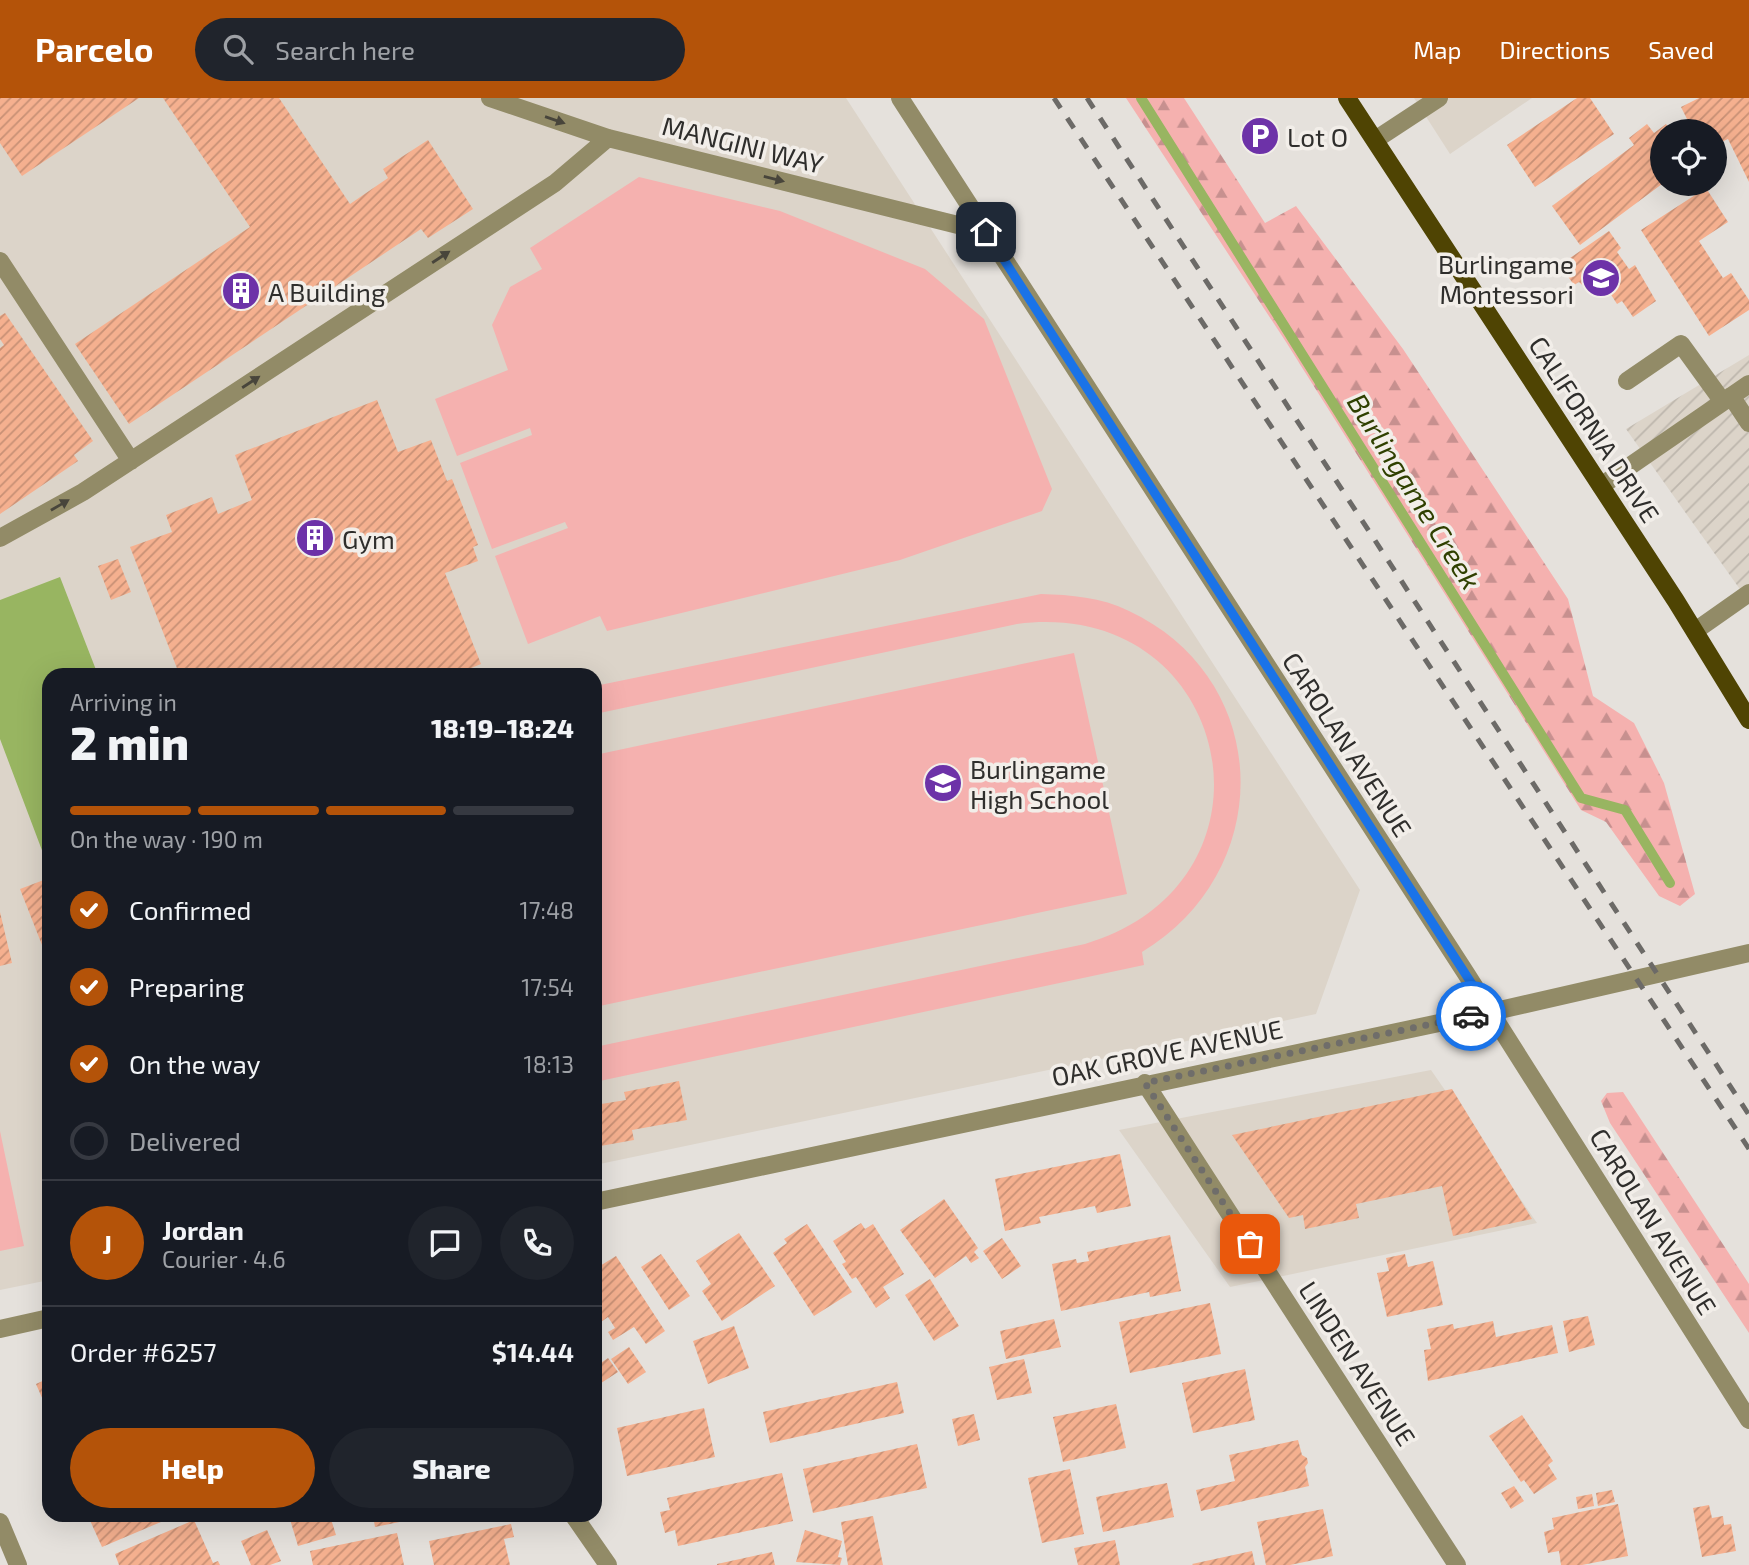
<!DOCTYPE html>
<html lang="en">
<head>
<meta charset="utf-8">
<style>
	:root { --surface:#171b24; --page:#20242c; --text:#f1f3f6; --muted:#9ea1a6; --line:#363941; --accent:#b45309 }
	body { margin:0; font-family:"Exo 2",sans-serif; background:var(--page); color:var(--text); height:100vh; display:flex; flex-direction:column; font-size:26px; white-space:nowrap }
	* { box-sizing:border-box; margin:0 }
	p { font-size:23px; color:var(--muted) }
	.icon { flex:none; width:38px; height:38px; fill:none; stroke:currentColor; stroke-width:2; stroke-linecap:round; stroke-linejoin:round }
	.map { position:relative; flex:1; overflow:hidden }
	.side { position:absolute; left:42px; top:570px; width:560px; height:854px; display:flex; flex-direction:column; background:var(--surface); border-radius:21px; box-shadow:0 7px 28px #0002 }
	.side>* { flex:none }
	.tools { position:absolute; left:1650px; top:21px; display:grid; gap:14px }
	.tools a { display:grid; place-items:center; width:77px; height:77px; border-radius:50%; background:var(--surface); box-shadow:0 7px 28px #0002; font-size:35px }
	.pin { position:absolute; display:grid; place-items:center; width:60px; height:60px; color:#fff; margin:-30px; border-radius:14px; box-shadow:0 4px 10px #0006 }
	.courier { position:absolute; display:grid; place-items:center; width:70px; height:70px; margin:-35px; border:5px solid #1a73e8; border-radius:50%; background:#fff; color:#222; box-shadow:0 2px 9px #0007 }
	.overview em { font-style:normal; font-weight:800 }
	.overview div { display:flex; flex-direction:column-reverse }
	.overview { display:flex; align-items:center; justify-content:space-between; height:119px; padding:0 28px }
	h1 { font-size:46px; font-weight:800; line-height:52px }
	.bar { display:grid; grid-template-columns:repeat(4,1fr); gap:10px 7px; align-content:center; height:84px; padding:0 28px }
	.bar i { height:9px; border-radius:5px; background:var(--line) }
	.bar .selected { background:var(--accent) }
	.bar p { grid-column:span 4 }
	.line { display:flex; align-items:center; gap:18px; padding:0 28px; border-top:2px solid var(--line) }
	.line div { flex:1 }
	.round { display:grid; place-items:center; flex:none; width:74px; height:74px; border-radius:37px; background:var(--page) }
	ol { padding:0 28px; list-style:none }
	li { display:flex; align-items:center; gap:21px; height:77px }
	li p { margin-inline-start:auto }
	li .icon { padding:7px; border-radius:50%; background:var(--accent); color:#fff; stroke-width:4 }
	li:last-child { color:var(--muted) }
	li i { width:38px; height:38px; border:4px solid var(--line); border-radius:50% }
	.button { display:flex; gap:14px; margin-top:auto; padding:14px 28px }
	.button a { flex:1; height:80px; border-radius:42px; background:var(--accent); color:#fff; font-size:28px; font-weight:800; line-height:80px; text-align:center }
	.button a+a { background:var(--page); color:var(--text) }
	header { display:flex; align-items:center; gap:42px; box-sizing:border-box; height:98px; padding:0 35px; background:var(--accent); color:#fff }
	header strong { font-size:33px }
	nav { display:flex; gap:38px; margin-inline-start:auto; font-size:24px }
	.search { width:490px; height:63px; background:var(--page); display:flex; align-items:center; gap:18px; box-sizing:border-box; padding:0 24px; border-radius:38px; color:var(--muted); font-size:26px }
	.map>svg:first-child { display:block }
</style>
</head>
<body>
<header>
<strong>Parcelo</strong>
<div class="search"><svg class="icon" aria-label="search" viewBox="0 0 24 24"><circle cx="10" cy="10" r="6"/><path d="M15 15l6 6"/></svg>Search here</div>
<nav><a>Map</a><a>Directions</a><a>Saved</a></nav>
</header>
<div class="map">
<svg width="1749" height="1467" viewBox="0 0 1749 1467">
	<defs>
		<pattern id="industrial-furrows" width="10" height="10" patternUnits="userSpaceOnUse" patternTransform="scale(1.75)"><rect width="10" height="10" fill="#dcd4c9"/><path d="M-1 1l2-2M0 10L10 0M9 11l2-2" fill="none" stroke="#bdb6ad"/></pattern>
		<pattern id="forest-firs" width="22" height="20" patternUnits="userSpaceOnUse" patternTransform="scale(1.75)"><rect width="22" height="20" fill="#f5b1af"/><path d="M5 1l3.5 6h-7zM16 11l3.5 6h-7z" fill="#c7908f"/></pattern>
		<pattern id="building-hatch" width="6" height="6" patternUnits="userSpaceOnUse" patternTransform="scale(1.75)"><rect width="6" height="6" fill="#f5b08f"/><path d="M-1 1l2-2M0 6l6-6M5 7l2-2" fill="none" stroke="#c79075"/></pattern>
	</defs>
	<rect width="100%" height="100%" fill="#e5e1dc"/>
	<!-- built -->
	<path fill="#dcd4c9" d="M 0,0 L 846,0 L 1360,792 L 1316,916 L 595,1067 L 595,578 L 49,578 L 49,1182 L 0,1192 Z
		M 1414,0 L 1532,0 L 1450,56 Z
		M 1431,972 L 1537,1125 L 1230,1189 L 1119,1032 Z"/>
	<!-- industrial -->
	<path fill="url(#industrial-furrows)" d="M 1749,257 L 1749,504 L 1626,331 Z"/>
	<!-- forest -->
	<path fill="url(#forest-firs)" d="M 1126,0 L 1184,0 L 1265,125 L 1296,108 L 1403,251 L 1568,501 L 1593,598 L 1634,625 L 1664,685 L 1695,796 L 1680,808 L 1659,798 L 1606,724 L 1581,712 L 1286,244 Z
		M 1623,994 L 1749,1186 L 1749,1235 L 1610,1025 L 1601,1003 L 1607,995 Z"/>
	<!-- garden -->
	<path fill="#f5b1af" d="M 639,79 L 780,113 L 925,171 L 984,221 L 1052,391 L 1042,413 L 900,462 L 607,533 L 600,518 L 528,546 L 495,458 L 568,430 L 565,424 L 492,451 L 460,365 L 532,337 L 530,330 L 457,358 L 435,301 L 508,272 L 492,227 L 510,189 L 542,171 L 530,150 Z
		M 1041,496 C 1071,497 1101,499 1129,513 C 1274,581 1277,773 1142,854 L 1144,867 L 595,984 L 595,949 L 1085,846 C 1294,784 1233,498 1017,526 L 595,616 L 595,588 Z
		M 1074,555 L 1127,796 L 595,909 L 595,657 Z
		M 0,1033 L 24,1148 L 0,1153 Z"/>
	<!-- water -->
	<path fill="#98b561" d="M 60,479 L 98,577 L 49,578 L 49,753 L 43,755 L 0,641 L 0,502 Z"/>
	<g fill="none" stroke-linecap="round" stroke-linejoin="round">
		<!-- stream -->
		<path stroke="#98b561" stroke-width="10" d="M 1141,0 L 1581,700 L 1625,712 L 1670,785"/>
	</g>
	<!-- building -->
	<path fill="url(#building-hatch)" d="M 0,0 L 139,0 L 22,78 L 0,45 Z
		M 163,0 L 279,0 L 350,106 L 388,80 L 383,71 L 428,42 L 473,111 L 428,140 L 421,131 L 129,326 L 75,246 L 250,129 Z
		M 1577,0 L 1590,0 L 1614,36 L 1535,89 L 1507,47 Z
		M 1699,0 L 1749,0 L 1749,84 L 1728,41 L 1715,47 L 1715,33 L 1693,33 L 1681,9 Z
		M 1647,26 L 1654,35 L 1666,26 L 1671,33 L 1662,33 L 1662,86 L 1580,147 L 1552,108 L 1634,47 L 1629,40 Z
		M 1706,90 L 1728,124 L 1699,143 L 1723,180 L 1731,175 L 1749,202 L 1749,212 L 1709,238 L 1641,132 Z
		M 1609,133 L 1621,150 L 1617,154 L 1629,171 L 1635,167 L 1656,203 L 1633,219 L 1622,203 L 1617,206 L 1606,189 L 1594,198 L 1579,184 L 1574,187 L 1560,167 Z
		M 5,215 L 93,343 L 74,357 L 78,363 L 0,416 L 0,250 L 4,247 L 0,241 L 0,218 Z
		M 377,302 L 398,354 L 431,342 L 447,383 L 452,381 L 478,447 L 473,449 L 478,463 L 445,475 L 481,566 L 452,578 L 180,578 L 130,449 L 172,434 L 166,417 L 212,399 L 218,416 L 252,402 L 235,357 Z
		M 118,461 L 131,494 L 111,502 L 98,468 Z
		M 49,780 L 49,844 L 42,847 L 20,791 Z
		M 0,814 L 12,865 L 0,868 Z
		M 679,983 L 687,1022 L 632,1032 L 634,1042 L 595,1049 L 595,1007 L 626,1002 L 624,994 Z
		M 1452,991 L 1532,1121 L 1453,1138 L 1442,1088 L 1356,1106 L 1359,1120 L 1305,1131 L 1303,1117 L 1289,1120 L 1232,1037 Z
		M 1120,1056 L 1131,1108 L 1097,1115 L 1095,1108 L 1039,1119 L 1041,1125 L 1005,1133 L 995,1081 Z
		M 944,1101 L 978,1150 L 974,1154 L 979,1160 L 971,1165 L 966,1158 L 935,1180 L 900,1132 Z
		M 861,1125 L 865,1131 L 873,1126 L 904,1176 L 883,1189 L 890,1200 L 876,1210 L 856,1179 L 852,1181 L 842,1166 L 846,1164 L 833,1143 Z
		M 807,1126 L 852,1194 L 814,1218 L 773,1155 L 787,1145 L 784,1141 Z
		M 739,1135 L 775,1188 L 722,1223 L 702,1193 L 711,1186 L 696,1163 Z
		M 1170,1137 L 1181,1193 L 1150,1199 L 1149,1194 L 1061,1213 L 1052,1166 L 1076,1161 L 1077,1165 L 1089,1163 L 1087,1154 Z
		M 1002,1140 L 1021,1168 L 1002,1181 L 983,1153 Z
		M 661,1156 L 690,1198 L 669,1212 L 641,1169 Z
		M 1405,1156 L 1408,1169 L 1433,1163 L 1443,1207 L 1387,1219 L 1377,1175 L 1389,1173 L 1386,1160 Z
		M 616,1158 L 665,1233 L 646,1246 L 634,1229 L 613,1242 L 608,1234 L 615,1230 L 608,1219 L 601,1224 L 595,1214 L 595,1171 Z
		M 930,1181 L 959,1228 L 934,1243 L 905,1197 Z
		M 1210,1205 L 1221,1256 L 1130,1275 L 1119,1224 Z
		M 1588,1218 L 1595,1247 L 1569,1254 L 1563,1223 Z
		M 1054,1221 L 1061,1249 L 1006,1261 L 1000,1233 Z
		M 1493,1223 L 1496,1239 L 1552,1227 L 1558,1255 L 1428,1283 L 1424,1252 L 1431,1251 L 1427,1231 L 1453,1226 L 1454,1231 Z
		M 734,1228 L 749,1270 L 708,1286 L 693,1243 Z
		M 629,1249 L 646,1274 L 628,1286 L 611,1261 Z
		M 608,1260 L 618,1274 L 595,1289 L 595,1269 Z
		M 1024,1261 L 1032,1295 L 997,1302 L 989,1269 Z
		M 1245,1271 L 1255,1322 L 1193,1335 L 1182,1285 Z
		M 49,1280 L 49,1316 L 36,1286 Z
		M 897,1284 L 904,1315 L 770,1345 L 763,1314 Z
		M 1116,1306 L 1126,1350 L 1063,1364 L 1053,1319 Z
		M 704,1310 L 715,1359 L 627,1378 L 617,1330 Z
		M 974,1316 L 980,1342 L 958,1348 L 952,1321 Z
		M 1522,1317 L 1553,1363 L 1548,1367 L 1557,1381 L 1534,1396 L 1524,1382 L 1521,1384 L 1489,1338 Z
		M 1298,1342 L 1302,1357 L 1307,1360 L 1308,1365 L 1305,1369 L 1309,1388 L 1201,1413 L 1196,1392 L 1235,1383 L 1229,1357 Z
		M 917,1346 L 927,1390 L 813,1415 L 803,1371 Z
		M 1070,1371 L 1084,1436 L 1042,1445 L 1028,1380 Z
		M 782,1375 L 793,1423 L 678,1448 L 675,1432 L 665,1435 L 660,1414 L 670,1412 L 667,1400 Z
		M 1167,1385 L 1174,1419 L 1103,1434 L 1096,1399 Z
		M 1514,1388 L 1524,1403 L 1511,1411 L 1501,1395 Z
		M 1612,1392 L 1615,1404 L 1598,1408 L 1596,1395 Z
		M 1592,1396 L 1594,1408 L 1578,1411 L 1576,1399 Z
		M 1618,1406 L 1628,1458 L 1582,1467 L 1561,1467 L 1559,1453 L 1548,1455 L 1544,1434 L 1554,1431 L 1552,1420 Z
		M 1709,1407 L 1712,1420 L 1723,1418 L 1724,1427 L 1731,1426 L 1736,1453 L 1702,1459 L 1693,1410 Z
		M 1323,1411 L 1333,1458 L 1290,1467 L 1266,1467 L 1257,1424 Z
		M 88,1418 L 175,1418 L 102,1449 Z
		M 289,1418 L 330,1418 L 336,1437 L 298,1448 Z
		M 373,1418 L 424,1418 L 424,1419 L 375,1429 Z
		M 873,1418 L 883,1467 L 848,1467 L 841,1424 Z
		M 194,1422 L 213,1465 L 218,1463 L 220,1467 L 119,1467 L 115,1456 Z
		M 511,1426 L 514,1439 L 504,1441 L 510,1467 L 434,1467 L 429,1443 Z
		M 267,1432 L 281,1463 L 270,1467 L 251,1467 L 241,1443 Z
		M 805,1432 L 842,1443 L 838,1459 L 842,1460 L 840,1467 L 796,1464 Z
		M 397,1435 L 404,1467 L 313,1467 L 310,1453 Z
		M 1115,1442 L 1120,1467 L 1078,1467 L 1074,1450 Z
		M 1252,1453 L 1255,1467 L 1193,1467 L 1192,1466 Z
		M 772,1454 L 775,1467 L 717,1467 L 717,1466 Z"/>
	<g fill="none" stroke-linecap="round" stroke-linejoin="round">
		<!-- minor -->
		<path stroke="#928b67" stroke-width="18" d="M 490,0 L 608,40 L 986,134
			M 900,0 L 1467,877 L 1749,1322
			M 1375,42 L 1439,0
			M 0,163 L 131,363
			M 1627,283 L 1681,246 L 1723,304
			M 1731,298 L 1749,325
			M 1601,388 L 1749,286
			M 0,440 L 83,394 L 312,244 L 555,85 L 608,40
			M 1695,533 L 1749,495
			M 1145,985 L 1457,1467
			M 595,1104 L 1491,914 L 1749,855
			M 0,1231 L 49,1220
			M 574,1418 L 608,1467
			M 0,1424 L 18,1467"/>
		<!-- major -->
		<path stroke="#4f4403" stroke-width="18" d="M 1347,0 L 1676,503 L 1749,622"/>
		<!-- rail -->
		<path stroke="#6c6a67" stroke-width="5" stroke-dasharray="12 12" stroke-linecap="butt" d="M 1054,0 L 1749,1051
			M 1087,0 L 1749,1017"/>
	</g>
	<!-- one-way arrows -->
	<defs><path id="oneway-solid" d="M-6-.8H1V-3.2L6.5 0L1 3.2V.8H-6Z" transform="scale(1.75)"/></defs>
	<g fill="#48453b">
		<use href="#oneway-solid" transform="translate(555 22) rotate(19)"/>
		<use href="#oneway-solid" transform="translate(774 81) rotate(14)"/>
		<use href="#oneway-solid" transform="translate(441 159) rotate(-33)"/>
		<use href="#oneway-solid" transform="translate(251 284) rotate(-33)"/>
		<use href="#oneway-solid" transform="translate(60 407) rotate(-30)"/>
	</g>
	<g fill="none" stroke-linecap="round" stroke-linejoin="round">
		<!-- done -->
		<path stroke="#6f6d6a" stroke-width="7" stroke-dasharray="0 12.6" d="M 1250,1146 L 1145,985 L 1471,918"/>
		<!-- route -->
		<path stroke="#1a73e8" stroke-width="9" d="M 986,134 L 1490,914 L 1471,918"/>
	</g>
	<!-- icons -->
	<defs>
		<symbol id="parking-disc" viewBox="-11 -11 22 22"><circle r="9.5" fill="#6d32a8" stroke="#f2eee9"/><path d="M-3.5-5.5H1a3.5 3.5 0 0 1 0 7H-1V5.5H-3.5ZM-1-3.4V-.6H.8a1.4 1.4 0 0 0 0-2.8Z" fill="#fff"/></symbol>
		<symbol id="school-disc" viewBox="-11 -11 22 22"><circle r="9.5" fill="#6d32a8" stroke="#f2eee9"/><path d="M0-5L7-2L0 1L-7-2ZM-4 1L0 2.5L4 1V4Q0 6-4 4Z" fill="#fff"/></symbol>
		<symbol id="building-disc" viewBox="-11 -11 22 22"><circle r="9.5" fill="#6d32a8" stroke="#f2eee9"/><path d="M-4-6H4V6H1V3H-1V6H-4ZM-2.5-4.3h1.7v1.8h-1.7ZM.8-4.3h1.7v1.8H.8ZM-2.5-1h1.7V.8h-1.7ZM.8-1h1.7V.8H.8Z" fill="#fff"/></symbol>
	</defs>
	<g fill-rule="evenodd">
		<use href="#parking-disc" x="1238" y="16" width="44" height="44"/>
		<use href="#school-disc" x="1579" y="158" width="44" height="44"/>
		<use href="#building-disc" x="219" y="171" width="44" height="44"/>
		<use href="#building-disc" x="293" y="418" width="44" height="44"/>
		<use href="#school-disc" x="921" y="663" width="44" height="44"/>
	</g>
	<g text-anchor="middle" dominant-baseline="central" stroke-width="7" stroke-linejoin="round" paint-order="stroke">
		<!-- poi labels -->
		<g font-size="26" fill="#2f2e2c" stroke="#f2eee9" text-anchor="start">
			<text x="1287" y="38">Lot O</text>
			<text x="1574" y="165" text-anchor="end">Burlingame<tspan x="1574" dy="30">Montessori</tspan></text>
			<text x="268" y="193">A Building</text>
			<text x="342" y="440">Gym</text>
			<text x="970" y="670">Burlingame<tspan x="970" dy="30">High School</tspan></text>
		</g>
		<!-- street labels -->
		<g font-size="26" fill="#2f2e2c" stroke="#f2eee9">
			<text transform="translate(743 46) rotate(14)">MANGINI WAY</text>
			<text transform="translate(1595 331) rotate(57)">CALIFORNIA DRIVE</text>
			<text transform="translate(1348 646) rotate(57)">CAROLAN AVENUE</text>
			<text transform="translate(1167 954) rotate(-12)">OAK GROVE AVENUE</text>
			<text transform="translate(1654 1123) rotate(58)">CAROLAN AVENUE</text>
			<text transform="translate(1358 1265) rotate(57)">LINDEN AVENUE</text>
		</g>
		<!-- water labels -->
		<g font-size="28" font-style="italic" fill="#2f4000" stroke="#f2eee9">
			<text transform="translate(1415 393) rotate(58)">Burlingame Creek</text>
		</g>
	</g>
</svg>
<div class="tools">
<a><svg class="icon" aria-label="locate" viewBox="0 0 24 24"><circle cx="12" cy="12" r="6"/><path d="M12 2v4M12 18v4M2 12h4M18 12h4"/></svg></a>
</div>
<div class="pin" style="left:1250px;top:1146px;background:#ea580c"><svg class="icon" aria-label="bag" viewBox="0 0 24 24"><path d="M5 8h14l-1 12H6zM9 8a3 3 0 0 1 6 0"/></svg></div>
<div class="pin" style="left:986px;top:134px;background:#1f2937"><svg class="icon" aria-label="home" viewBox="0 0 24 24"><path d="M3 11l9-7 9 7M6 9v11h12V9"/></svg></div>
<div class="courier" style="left:1471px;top:918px"><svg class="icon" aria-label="car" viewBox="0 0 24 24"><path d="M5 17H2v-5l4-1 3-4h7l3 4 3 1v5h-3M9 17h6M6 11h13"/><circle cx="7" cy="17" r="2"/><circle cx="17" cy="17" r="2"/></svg></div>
<section class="side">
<div class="overview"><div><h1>2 min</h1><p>Arriving in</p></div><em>18:19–18:24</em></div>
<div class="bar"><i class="selected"></i><i class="selected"></i><i class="selected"></i><i></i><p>On the way · 190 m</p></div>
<ol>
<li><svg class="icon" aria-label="check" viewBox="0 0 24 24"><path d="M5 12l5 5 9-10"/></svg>Confirmed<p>17:48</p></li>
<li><svg class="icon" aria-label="check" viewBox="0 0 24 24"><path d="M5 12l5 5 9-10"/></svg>Preparing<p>17:54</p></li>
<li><svg class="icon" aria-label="check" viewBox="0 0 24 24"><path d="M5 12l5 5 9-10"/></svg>On the way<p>18:13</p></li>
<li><i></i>Delivered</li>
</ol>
<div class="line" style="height:126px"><b class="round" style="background:var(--accent);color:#fff">J</b><div><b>Jordan</b><p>Courier · 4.6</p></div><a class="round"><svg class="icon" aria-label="chat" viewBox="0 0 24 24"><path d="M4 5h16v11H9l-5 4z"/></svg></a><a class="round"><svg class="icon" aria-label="phone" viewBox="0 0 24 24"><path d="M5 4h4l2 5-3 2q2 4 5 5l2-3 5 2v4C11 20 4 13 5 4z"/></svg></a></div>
<div class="line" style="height:91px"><div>Order #6257</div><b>$14.44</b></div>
<div class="button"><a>Help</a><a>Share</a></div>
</section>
</div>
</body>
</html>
